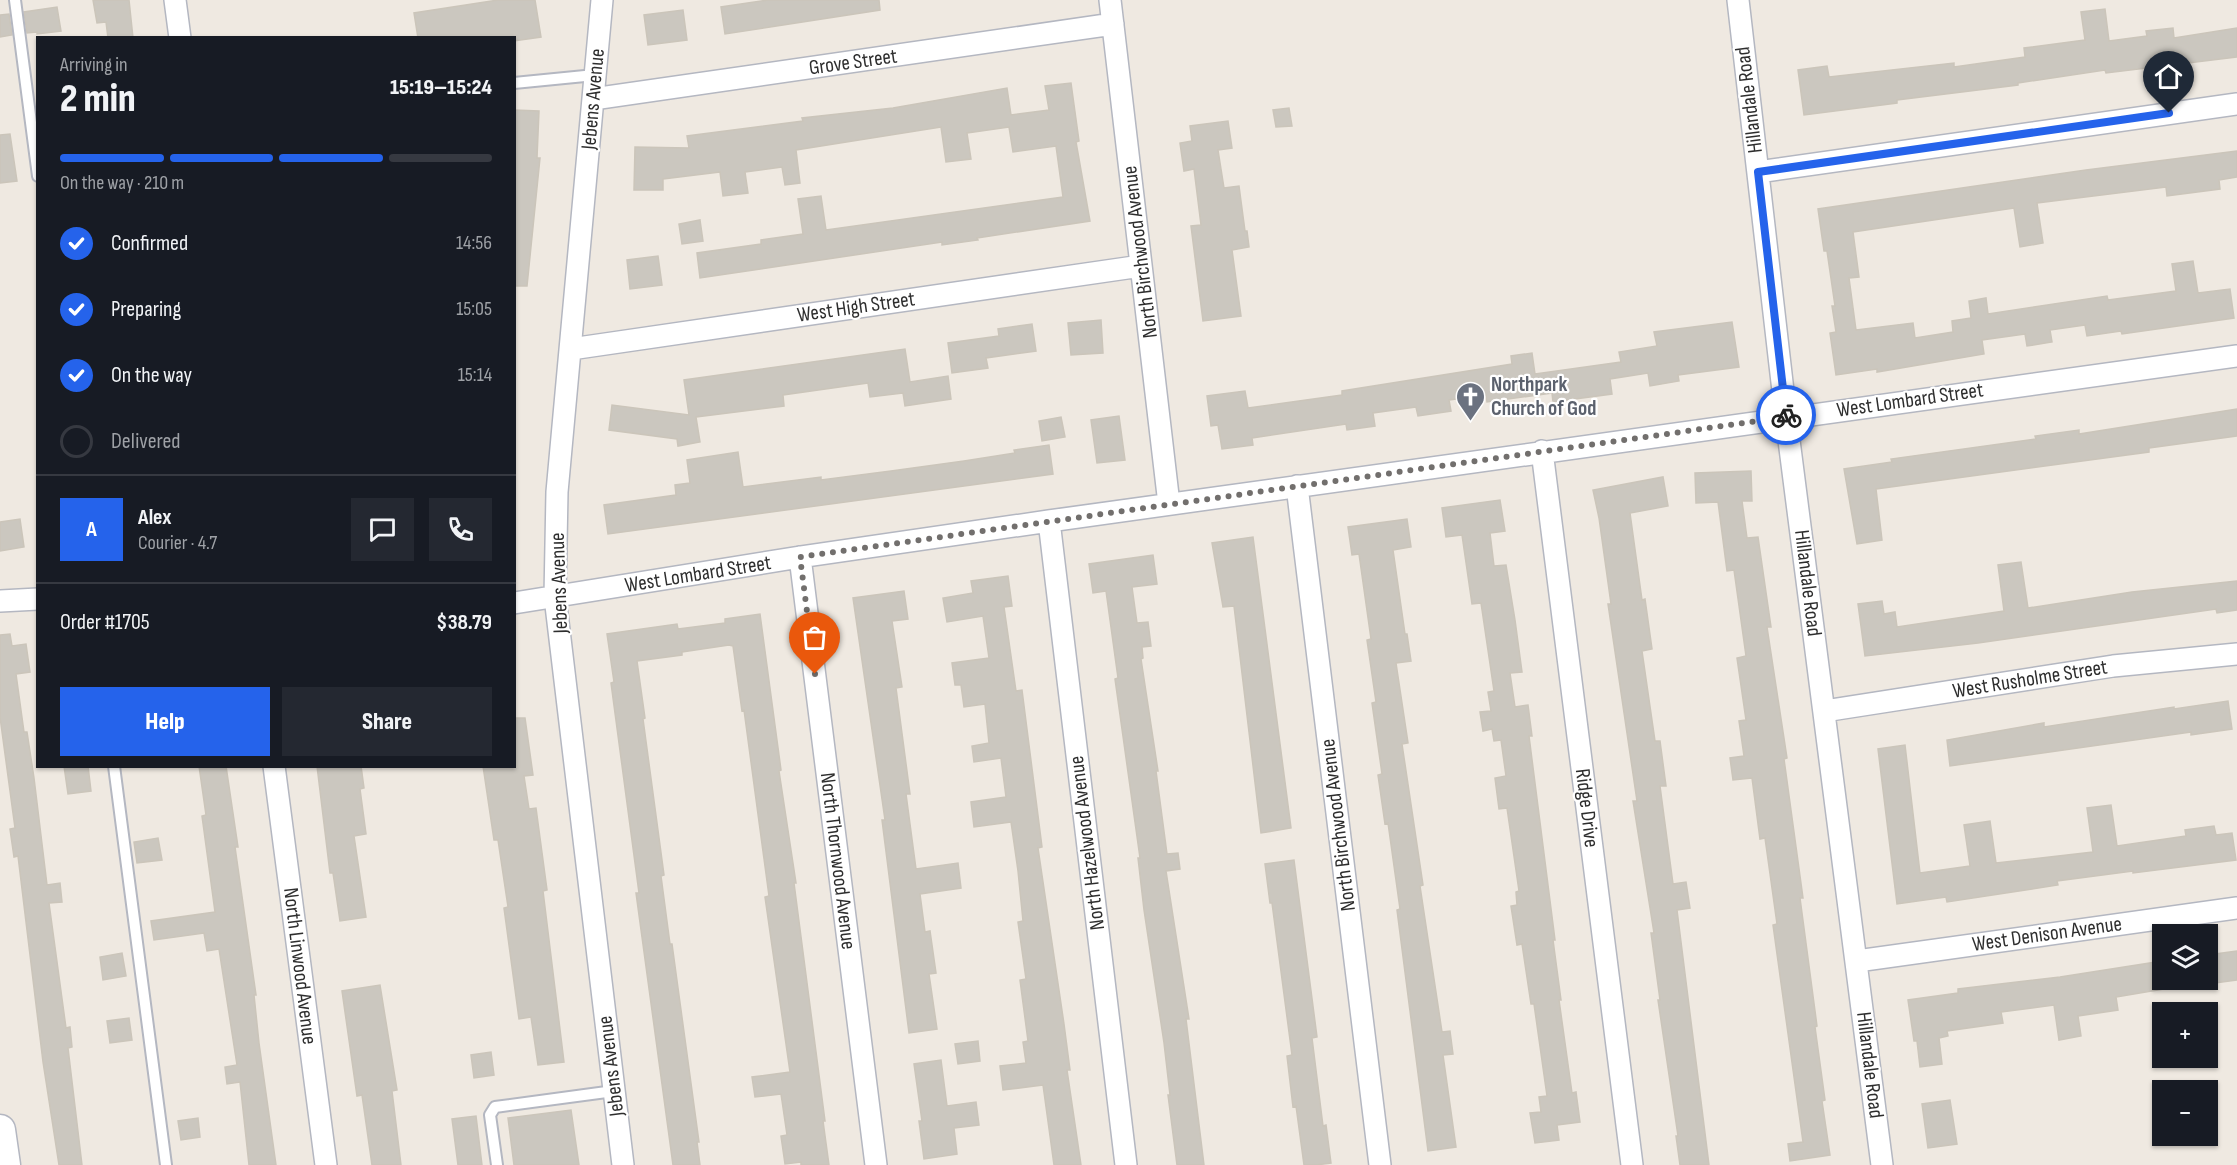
<!DOCTYPE html>
<html lang="en">
<head>
<meta charset="utf-8">
<style>
	:root { --surface:#171b24; --page:#242831; --text:#f1f3f6; --muted:#9ea1a6; --line:#363941; --accent:#2563eb }
	body { margin:0; font-family:"Sofia Sans Condensed",sans-serif; background:var(--page); color:var(--text); height:100vh; display:flex; flex-direction:column; font-size:22px; white-space:nowrap }
	* { box-sizing:border-box; margin:0 }
	p { font-size:20px; color:var(--muted) }
	.icon { flex:none; width:33px; height:33px; fill:none; stroke:currentColor; stroke-width:2; stroke-linecap:round; stroke-linejoin:round }
	.map { position:relative; flex:1; overflow:hidden }
	.details { position:absolute; left:36px; top:36px; width:480px; height:732px; display:flex; flex-direction:column; background:var(--surface); border-radius:0px; box-shadow:0 2px 4px #0004 }
	.details>* { flex:none }
	.tools { position:absolute; left:2152px; top:924px; display:grid; gap:12px }
	.tools a { display:grid; place-items:center; width:66px; height:66px; border-radius:0px; background:var(--surface); box-shadow:0 2px 4px #0004; font-size:30px }
	.pin { position:absolute; display:grid; place-items:center; width:51px; height:51px; color:#fff; margin:-62px -26px; border-radius:50% 50% 50% 0; rotate:-45deg; box-shadow:0 0 6px #0007 }
	.pin .icon { rotate:45deg }
	.courier { position:absolute; display:grid; place-items:center; width:60px; height:60px; margin:-30px; border:4px solid #2563eb; border-radius:50%; background:#fff; color:#222; box-shadow:0 2px 8px #0007 }
	.summary em { font-style:normal; font-weight:800 }
	.summary div { display:flex; flex-direction:column-reverse }
	.summary { display:flex; align-items:center; justify-content:space-between; height:102px; padding:0 24px }
	h1 { font-size:39px; font-weight:800; line-height:45px }
	.bar { display:grid; grid-template-columns:repeat(4,1fr); gap:9px 6px; align-content:center; height:72px; padding:0 24px }
	.bar i { height:8px; border-radius:4px; background:var(--line) }
	.bar .on { background:var(--accent) }
	.bar p { grid-column:span 4 }
	.line { display:flex; align-items:center; gap:15px; padding:0 24px; border-top:2px solid var(--line) }
	.line div { flex:1 }
	.round { display:grid; place-items:center; flex:none; width:63px; height:63px; border-radius:0px; background:var(--page) }
	ol { padding:0 24px; list-style:none }
	li { display:flex; align-items:center; gap:18px; height:66px }
	li p { margin-inline-start:auto }
	li .icon { padding:6px; border-radius:50%; background:var(--accent); color:#fff; stroke-width:4 }
	li:last-child { color:var(--muted) }
	li i { width:33px; height:33px; border:3px solid var(--line); border-radius:50% }
	.cta { display:flex; gap:12px; margin-top:auto; padding:12px 24px }
	.cta a { flex:1; height:69px; border-radius:0px; background:var(--accent); color:#fff; font-size:24px; font-weight:800; line-height:69px; text-align:center }
	.cta a+a { background:var(--page); color:var(--text) }
	.map>svg:first-child { display:block }
</style>
</head>
<body>
<div class="map">
<svg width="2237" height="1165" viewBox="0 0 2237 1165">
	<rect width="100%" height="100%" fill="#efe9e1"/>
	<!-- building -->
	<path fill="#cbc7bf" stroke="#cbc5ba" stroke-width="1.5" d="M 93,0 L 129,0 L 133,38 L 108,38 L 106,22 L 97,23 Z
		M 498,0 L 535,0 L 541,37 L 514,41 L 514,38 L 418,38 L 414,13 Z
		M 768,0 L 879,0 L 880,10 L 725,34 L 721,7 Z
		M 57,7 L 61,31 L 37,34 L 37,32 L 27,33 L 24,12 Z
		M 2105,9 L 2109,41 L 2147,36 L 2146,31 L 2173,28 L 2174,38 L 2237,28 L 2237,57 L 2106,73 L 2105,70 L 2018,83 L 2018,85 L 1897,100 L 1897,103 L 1804,115 L 1798,70 L 1827,66 L 1829,77 L 1954,63 L 1954,67 L 2025,57 L 2024,48 L 2085,40 L 2081,12 Z
		M 683,10 L 687,40 L 648,45 L 644,15 Z
		M 9,14 L 12,35 L 0,37 L 0,15 Z
		M 1071,83 L 1079,141 L 1076,142 L 1090,221 L 977,238 L 978,240 L 942,245 L 942,242 L 700,278 L 697,253 L 761,244 L 761,240 L 803,234 L 798,199 L 821,196 L 826,230 L 1063,197 L 1056,146 L 1013,152 L 1009,127 L 967,133 L 971,159 L 946,162 L 941,127 L 796,150 L 800,183 L 785,185 L 782,167 L 745,172 L 748,193 L 723,196 L 720,172 L 663,179 L 663,190 L 634,190 L 635,147 L 689,148 L 687,136 L 803,121 L 802,118 L 893,108 L 1007,88 L 1011,115 L 1049,110 L 1045,86 Z
		M 1289,108 L 1292,126 L 1276,127 L 1273,110 Z
		M 514,110 L 539,111 L 537,158 L 540,158 L 527,286 L 514,286 Z
		M 1228,121 L 1232,148 L 1218,150 L 1224,188 L 1239,186 L 1245,231 L 1247,231 L 1249,247 L 1232,250 L 1241,316 L 1203,321 L 1191,226 L 1201,225 L 1194,169 L 1184,171 L 1180,143 L 1192,141 L 1190,126 Z
		M 10,134 L 17,181 L 0,183 L 0,135 Z
		M 2237,151 L 2237,177 L 2219,180 L 2220,189 L 2167,196 L 2166,187 L 2037,203 L 2043,243 L 2020,247 L 2014,208 L 1853,232 L 1859,277 L 1849,278 L 1856,330 L 1913,323 L 1915,338 L 1953,332 L 1952,321 L 1971,318 L 1969,301 L 1986,298 L 1988,314 L 2107,296 L 2108,300 L 2176,291 L 2172,264 L 2193,261 L 2198,293 L 2230,289 L 2234,318 L 2122,334 L 2121,331 L 2087,336 L 2085,325 L 2050,330 L 2052,342 L 2027,346 L 2025,334 L 1982,340 L 1984,354 L 1877,372 L 1877,369 L 1836,375 L 1830,333 L 1836,332 L 1832,306 L 1835,306 L 1827,251 L 1824,251 L 1818,209 L 2086,170 Z
		M 700,220 L 703,241 L 682,244 L 679,224 Z
		M 658,256 L 662,285 L 630,289 L 627,260 Z
		M 1101,320 L 1103,353 L 1071,355 L 1068,323 Z
		M 1732,322 L 1739,367 L 1678,375 L 1679,381 L 1650,386 L 1648,373 L 1610,379 L 1612,394 L 1553,402 L 1552,393 L 1487,402 L 1486,395 L 1449,400 L 1451,411 L 1418,416 L 1416,407 L 1373,413 L 1375,426 L 1347,430 L 1346,424 L 1252,438 L 1253,445 L 1222,449 L 1218,425 L 1211,426 L 1207,396 L 1245,391 L 1248,408 L 1342,395 L 1342,391 L 1512,364 L 1511,356 L 1532,353 L 1535,374 L 1621,362 L 1619,352 L 1657,346 L 1654,332 Z
		M 1032,324 L 1036,351 L 986,358 L 988,368 L 952,373 L 948,343 L 999,336 L 998,329 Z
		M 905,349 L 910,382 L 948,376 L 951,399 L 905,406 L 903,393 L 870,397 L 868,383 L 783,395 L 784,406 L 696,417 L 700,442 L 678,446 L 677,439 L 609,430 L 612,405 L 689,415 L 684,380 Z
		M 2237,409 L 2237,436 L 2149,448 L 2149,452 L 1876,489 L 1882,540 L 1857,544 L 1844,469 L 1892,462 L 1891,459 L 2036,439 L 2035,436 L 2079,430 L 2079,434 Z
		M 1119,416 L 1125,460 L 1097,463 L 1091,420 Z
		M 1061,417 L 1065,437 L 1042,441 L 1039,421 Z
		M 1049,445 L 1053,474 L 608,534 L 604,505 L 676,495 L 675,485 L 690,483 L 687,460 L 738,452 L 743,487 L 821,477 L 821,480 L 891,471 L 964,461 L 1015,453 L 1014,450 Z
		M 1751,471 L 1752,501 L 1742,501 L 1747,538 L 1758,537 L 1771,627 L 1767,627 L 1787,758 L 1784,759 L 1803,898 L 1800,898 L 1817,1026 L 1815,1027 L 1825,1100 L 1822,1101 L 1830,1155 L 1790,1161 L 1788,1144 L 1803,1142 L 1773,925 L 1777,924 L 1765,838 L 1760,839 L 1752,778 L 1733,780 L 1730,758 L 1744,756 L 1739,721 L 1746,720 L 1737,658 L 1746,656 L 1734,570 L 1727,571 L 1718,502 L 1696,503 L 1695,473 Z
		M 1663,477 L 1668,506 L 1630,513 L 1642,600 L 1645,599 L 1652,649 L 1642,651 L 1655,741 L 1660,741 L 1666,786 L 1660,786 L 1673,884 L 1686,882 L 1690,908 L 1677,910 L 1709,1165 L 1680,1165 L 1676,1136 L 1678,1136 L 1658,1000 L 1660,1000 L 1651,933 L 1654,933 L 1633,801 L 1637,801 L 1608,604 L 1611,604 L 1599,518 L 1593,490 Z
		M 1500,500 L 1505,531 L 1490,533 L 1494,566 L 1506,565 L 1515,620 L 1522,672 L 1510,673 L 1515,707 L 1528,705 L 1532,736 L 1529,736 L 1555,940 L 1553,940 L 1561,1000 L 1559,1000 L 1572,1093 L 1576,1092 L 1580,1122 L 1557,1125 L 1559,1140 L 1535,1143 L 1530,1113 L 1541,1112 L 1539,1097 L 1547,1096 L 1534,1004 L 1531,1004 L 1522,944 L 1517,945 L 1511,906 L 1517,905 L 1516,892 L 1519,891 L 1507,808 L 1499,809 L 1495,778 L 1506,776 L 1501,740 L 1494,741 L 1492,729 L 1483,731 L 1480,712 L 1491,711 L 1488,692 L 1494,691 L 1481,603 L 1472,604 L 1462,535 L 1446,537 L 1442,508 Z
		M 20,519 L 24,547 L 0,551 L 0,522 Z
		M 1407,519 L 1411,547 L 1393,550 L 1405,634 L 1407,634 L 1411,661 L 1396,663 L 1408,743 L 1402,744 L 1423,885 L 1420,886 L 1442,1032 L 1450,1031 L 1453,1054 L 1443,1055 L 1456,1147 L 1428,1151 L 1397,910 L 1400,909 L 1388,823 L 1385,824 L 1378,775 L 1382,774 L 1372,703 L 1376,702 L 1367,640 L 1371,639 L 1359,554 L 1352,555 L 1348,527 Z
		M 1253,537 L 1291,828 L 1261,833 L 1234,606 L 1223,607 L 1212,543 Z
		M 1153,555 L 1157,584 L 1132,587 L 1137,623 L 1148,622 L 1151,646 L 1142,647 L 1143,658 L 1141,659 L 1158,771 L 1156,771 L 1167,854 L 1178,853 L 1180,869 L 1166,871 L 1189,1019 L 1186,1019 L 1204,1165 L 1177,1165 L 1168,1095 L 1170,1095 L 1164,1043 L 1144,910 L 1138,858 L 1140,858 L 1115,679 L 1118,678 L 1106,591 L 1093,593 L 1089,564 Z
		M 2021,562 L 2028,608 L 2132,592 L 2237,581 L 2237,610 L 2217,613 L 2216,609 L 1978,643 L 1865,656 L 1858,604 L 1882,601 L 1884,614 L 1895,612 L 1897,627 L 2004,611 L 1998,565 Z
		M 1008,576 L 1012,606 L 1004,607 L 1016,691 L 1022,690 L 1042,847 L 1038,848 L 1064,1024 L 1070,1070 L 1067,1070 L 1081,1165 L 1054,1165 L 1043,1085 L 1003,1090 L 1000,1066 L 1026,1063 L 1023,1042 L 1028,1041 L 1020,980 L 1026,979 L 1018,922 L 1023,921 L 1018,871 L 1011,822 L 974,827 L 971,802 L 1006,797 L 1001,758 L 974,762 L 972,746 L 989,743 L 985,704 L 964,707 L 961,685 L 955,685 L 952,663 L 989,658 L 983,616 L 947,622 L 943,598 L 973,593 L 971,581 Z
		M 904,591 L 908,619 L 892,621 L 902,687 L 896,688 L 910,794 L 906,794 L 916,869 L 958,863 L 961,888 L 920,894 L 925,932 L 930,931 L 936,973 L 929,974 L 937,1029 L 909,1033 L 882,820 L 885,820 L 853,598 Z
		M 760,614 L 781,770 L 779,771 L 796,883 L 794,883 L 825,1121 L 823,1121 L 829,1165 L 801,1165 L 801,1162 L 785,1164 L 781,1136 L 787,1135 L 781,1094 L 755,1097 L 752,1077 L 790,1072 L 765,897 L 769,896 L 744,710 L 742,711 L 733,646 L 729,645 L 682,652 L 682,655 L 637,661 L 645,718 L 643,719 L 664,875 L 661,876 L 670,944 L 672,944 L 699,1142 L 697,1142 L 700,1165 L 673,1165 L 636,893 L 639,893 L 611,683 L 614,682 L 607,634 L 677,624 L 678,629 L 725,623 L 725,619 Z
		M 10,634 L 12,646 L 26,644 L 30,672 L 16,674 L 24,732 L 27,732 L 34,778 L 47,885 L 60,883 L 62,902 L 49,903 L 66,1028 L 70,1027 L 72,1047 L 68,1048 L 82,1165 L 59,1165 L 43,1062 L 18,856 L 14,857 L 10,829 L 15,828 L 0,717 L 0,635 Z
		M 2228,701 L 2232,729 L 2191,735 L 2191,732 L 1950,766 L 1947,740 L 2044,723 L 2044,727 L 2174,707 L 2174,709 Z
		M 514,718 L 525,718 L 533,775 L 524,776 L 529,809 L 536,808 L 547,890 L 543,891 L 564,1062 L 538,1065 L 531,1017 L 519,1019 L 504,908 L 508,907 L 498,840 L 494,840 L 483,766 L 514,766 Z
		M 1905,745 L 1920,873 L 1970,866 L 1964,825 L 1990,821 L 1996,863 L 2093,852 L 2087,808 L 2111,805 L 2117,846 L 2186,836 L 2185,830 L 2214,826 L 2216,835 L 2232,833 L 2236,860 L 2133,873 L 2133,871 L 2057,881 L 2058,885 L 1947,902 L 1946,897 L 1897,904 L 1878,749 Z
		M 64,766 L 88,766 L 91,791 L 68,794 Z
		M 199,766 L 226,766 L 238,847 L 235,847 L 256,995 L 254,995 L 259,1043 L 276,1165 L 249,1165 L 240,1082 L 227,1084 L 225,1067 L 237,1065 L 219,949 L 207,951 L 204,933 L 154,940 L 151,921 L 215,912 L 202,816 L 206,815 Z
		M 317,766 L 361,766 L 364,788 L 360,789 L 366,834 L 354,836 L 366,917 L 340,921 L 333,873 L 330,873 Z
		M 158,838 L 162,860 L 137,863 L 134,842 Z
		M 1294,860 L 1317,1037 L 1312,1038 L 1323,1126 L 1326,1125 L 1331,1163 L 1316,1165 L 1304,1165 L 1296,1106 L 1293,1107 L 1287,1056 L 1292,1055 L 1272,903 L 1270,903 L 1265,864 Z
		M 2237,951 L 2237,980 L 2208,984 L 2208,955 Z
		M 122,953 L 126,976 L 103,980 L 100,957 Z
		M 2163,961 L 2163,989 L 2116,997 L 2118,1010 L 2078,1016 L 2081,1036 L 2059,1040 L 2054,1005 L 2001,1012 L 2003,1023 L 1947,1031 L 1948,1036 L 1939,1038 L 1942,1064 L 1920,1067 L 1917,1041 L 1914,1041 L 1908,1000 L 1958,993 L 1958,989 L 2060,977 Z
		M 380,985 L 397,1090 L 392,1091 L 401,1165 L 372,1165 L 362,1095 L 357,1096 L 342,991 Z
		M 129,1018 L 132,1040 L 110,1043 L 107,1021 Z
		M 978,1041 L 980,1061 L 958,1064 L 955,1044 Z
		M 491,1052 L 494,1075 L 474,1078 L 471,1055 Z
		M 941,1060 L 947,1106 L 976,1102 L 979,1125 L 954,1128 L 957,1154 L 924,1159 L 919,1121 L 922,1121 L 914,1064 Z
		M 1950,1100 L 1957,1144 L 1928,1148 L 1922,1104 Z
		M 571,1110 L 579,1165 L 514,1165 L 508,1118 Z
		M 476,1116 L 482,1165 L 458,1165 L 452,1119 Z
		M 198,1118 L 200,1137 L 181,1140 L 178,1121 Z"/>
	<g fill="none" stroke-linecap="round" stroke-linejoin="round">
		<defs>
			<path id="lane" d="M 15,0 L 38,176
				M 514,83 L 595,75
				M 114,766 L 166,1165
				M 497,1165 L 490,1115 L 495,1107 L 614,1091"/>
			<path id="street" d="M 175,0 L 180,38
				M 602,0 L 557,492 L 555,597 L 623,1165
				M 1110,0 L 1169,504
				M 1738,0 L 1786,417 L 1882,1165
				M 593,99 L 1113,24
				M 1758,172 L 2237,104
				M 571,349 L 1141,266
				M 1542,451 L 1632,1165
				M 1297,486 L 1380,1165
				M 1049,521 L 1126,1165
				M 800,557 L 876,1165
				M 0,601 L 38,599
				M 514,603 L 800,557 L 1049,521 L 2237,356
				M 1824,711 L 2113,666 L 2237,654
				M 274,766 L 326,1165
				M 1857,961 L 2237,908"/>
			<path id="secondary" d="M 0,1130 L 5,1165"/>
		</defs>
		<!-- lane casing -->
		<use href="#lane" stroke="#b4b7c1" stroke-width="14"/>
		<!-- street casing -->
		<use href="#street" stroke="#b4b7c1" stroke-width="24"/>
		<!-- secondary casing -->
		<use href="#secondary" stroke="#b4b7c1" stroke-width="33"/>
		<!-- lane -->
		<use href="#lane" stroke="#fff" stroke-width="10"/>
		<!-- street -->
		<use href="#street" stroke="#fff" stroke-width="21"/>
		<!-- secondary -->
		<use href="#secondary" stroke="#fff" stroke-width="30"/>
	</g>
	<g fill="none" stroke-linecap="round" stroke-linejoin="round">
		<!-- done -->
		<path stroke="#726f6d" stroke-width="6" stroke-dasharray="0 10.8" d="M 815,674 L 800,557 L 1786,417 L 1786,415"/>
		<!-- route -->
		<path stroke="#2563eb" stroke-width="8" d="M 1786,415 L 1758,172 L 2169,113"/>
	</g>
	<!-- icons -->
	<defs>
		<symbol id="church-pin" viewBox="-11 -11 22 30"><path d="M0 17L-7.5 6A9.5 9.5 0 1 1 7.5 6Z" fill="#6b7280" stroke="#fff"/><path d="M-1.2-6h2.4v3.5h3.3v2.4h-3.3V6h-2.4V-.1h-3.3v-2.4h3.3Z" fill="#fff"/></symbol>
	</defs>
	<g fill-rule="evenodd">
		<use href="#church-pin" x="1454" y="380" width="33" height="45"/>
	</g>
	<g text-anchor="middle" dominant-baseline="central" stroke-width="4.5" stroke-linejoin="round" paint-order="stroke">
		<!-- street labels -->
		<g font-size="21" fill="#2e2e2e" stroke="#fff">
			<text transform="translate(853 62) rotate(-8)">Grove Street</text>
			<text transform="translate(593 99) rotate(-85)">Jebens Avenue</text>
			<text transform="translate(1749 100) rotate(-97)">Hillandale Road</text>
			<text transform="translate(1140 252) rotate(-97)">North Birchwood Avenue</text>
			<text transform="translate(856 307) rotate(-8)">West High Street</text>
			<text transform="translate(1910 400) rotate(-8)">West Lombard Street</text>
			<text transform="translate(698 574) rotate(-9)">West Lombard Street</text>
			<text transform="translate(559 583) rotate(-92)">Jebens Avenue</text>
			<text transform="translate(1808 583) rotate(83)">Hillandale Road</text>
			<text transform="translate(2030 679) rotate(-9)">West Rusholme Street</text>
			<text transform="translate(1587 808) rotate(83)">Ridge Drive</text>
			<text transform="translate(1338 825) rotate(-97)">North Birchwood Avenue</text>
			<text transform="translate(1087 843) rotate(-97)">North Hazelwood Avenue</text>
			<text transform="translate(838 861) rotate(83)">North Thornwood Avenue</text>
			<text transform="translate(2047 934) rotate(-8)">West Denison Avenue</text>
			<text transform="translate(300 966) rotate(83)">North Linwood Avenue</text>
			<text transform="translate(1870 1065) rotate(83)">Hillandale Road</text>
			<text transform="translate(611 1066) rotate(-97)">Jebens Avenue</text>
		</g>
		<!-- worship labels -->
		<g font-size="21" font-weight="bold" fill="#5b616d" stroke="#fff" text-anchor="start">
			<text x="1491" y="384">Northpark<tspan x="1491" dy="24">Church of God</tspan></text>
		</g>
	</g>
</svg>
<div class="tools">
<a><svg class="icon" aria-label="layers" viewBox="0 0 24 24"><path d="M12 4l9 5-9 5-9-5zM3 14l9 5 9-5"/></svg></a>
<a>+</a>
<a>−</a>
</div>
<div class="pin" style="left:815px;top:674px;background:#ea580c"><svg class="icon" aria-label="bag" viewBox="0 0 24 24"><path d="M5 8h14l-1 12H6zM9 8a3 3 0 0 1 6 0"/></svg></div>
<div class="pin" style="left:2169px;top:113px;background:#1f2937"><svg class="icon" aria-label="home" viewBox="0 0 24 24"><path d="M3 11l9-7 9 7M6 9v11h12V9"/></svg></div>
<div class="courier" style="left:1786px;top:415px"><svg class="icon" aria-label="bike" viewBox="0 0 24 24"><circle cx="6" cy="16" r="4"/><circle cx="18" cy="16" r="4"/><path d="M6 16l4-8h5l3 8M10 8l3 8H6M13 5h3"/></svg></div>
<section class="details">
<div class="summary"><div><h1>2 min</h1><p>Arriving in</p></div><em>15:19–15:24</em></div>
<div class="bar"><i class="on"></i><i class="on"></i><i class="on"></i><i></i><p>On the way · 210 m</p></div>
<ol>
<li><svg class="icon" aria-label="check" viewBox="0 0 24 24"><path d="M5 12l5 5 9-10"/></svg>Confirmed<p>14:56</p></li>
<li><svg class="icon" aria-label="check" viewBox="0 0 24 24"><path d="M5 12l5 5 9-10"/></svg>Preparing<p>15:05</p></li>
<li><svg class="icon" aria-label="check" viewBox="0 0 24 24"><path d="M5 12l5 5 9-10"/></svg>On the way<p>15:14</p></li>
<li><i></i>Delivered</li>
</ol>
<div class="line" style="height:108px"><b class="round" style="background:var(--accent);color:#fff">A</b><div><b>Alex</b><p>Courier · 4.7</p></div><a class="round"><svg class="icon" aria-label="chat" viewBox="0 0 24 24"><path d="M4 5h16v11H9l-5 4z"/></svg></a><a class="round"><svg class="icon" aria-label="phone" viewBox="0 0 24 24"><path d="M5 4h4l2 5-3 2q2 4 5 5l2-3 5 2v4C11 20 4 13 5 4z"/></svg></a></div>
<div class="line" style="height:78px"><div>Order #1705</div><b>$38.79</b></div>
<div class="cta"><a>Help</a><a>Share</a></div>
</section>
</div>
</body>
</html>
